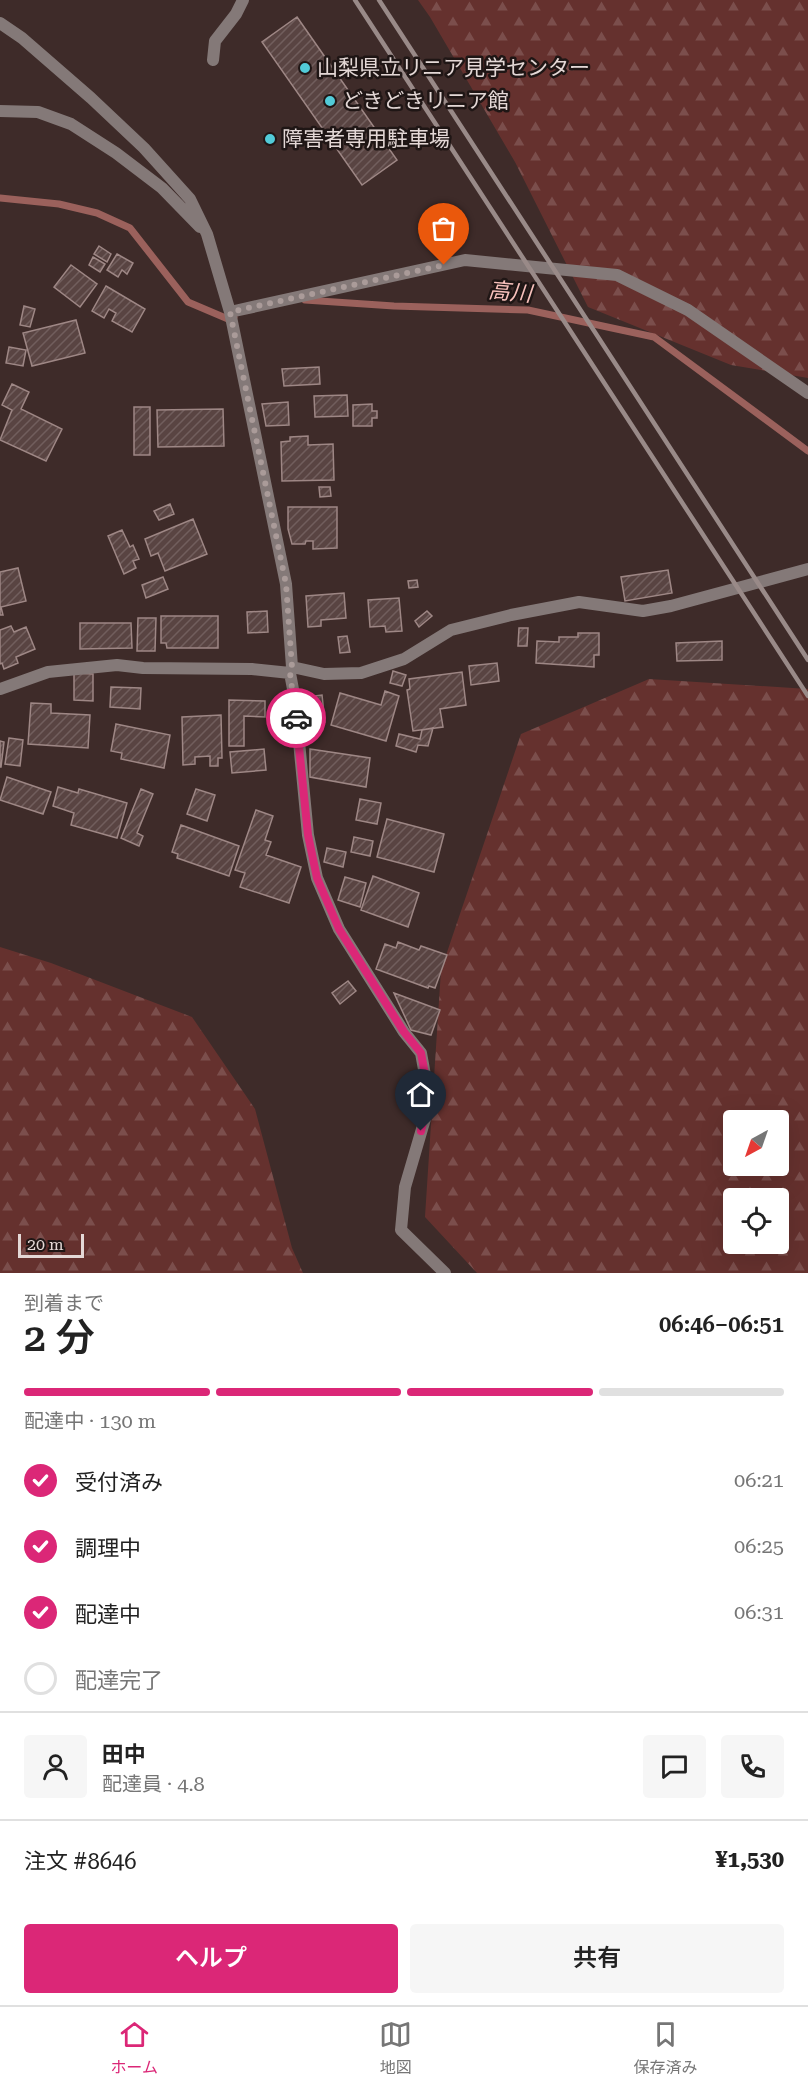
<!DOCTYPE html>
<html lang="ja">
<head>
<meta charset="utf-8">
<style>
	:root { --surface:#fff; --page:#f6f6f6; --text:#222; --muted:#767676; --line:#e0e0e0; --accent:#db2777 }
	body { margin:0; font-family:"Roboto Serif","Noto Sans JP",serif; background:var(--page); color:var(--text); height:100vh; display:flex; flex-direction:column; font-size:22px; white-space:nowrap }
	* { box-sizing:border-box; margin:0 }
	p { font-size:20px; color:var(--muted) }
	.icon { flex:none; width:33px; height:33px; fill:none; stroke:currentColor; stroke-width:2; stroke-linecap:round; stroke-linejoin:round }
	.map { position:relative; height:1273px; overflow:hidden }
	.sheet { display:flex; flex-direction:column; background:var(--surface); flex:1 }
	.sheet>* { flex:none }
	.needle { width:39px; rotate:220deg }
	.fabs { position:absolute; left:723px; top:1110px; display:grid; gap:12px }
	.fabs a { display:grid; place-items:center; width:66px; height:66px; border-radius:6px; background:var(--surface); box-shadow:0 6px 24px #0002; font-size:30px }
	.scale { position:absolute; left:18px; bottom:15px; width:66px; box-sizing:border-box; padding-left:6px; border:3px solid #e4d8d6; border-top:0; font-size:16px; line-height:21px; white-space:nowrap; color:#e4d8d6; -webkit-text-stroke:4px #1f1615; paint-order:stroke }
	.pin { position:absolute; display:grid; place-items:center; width:51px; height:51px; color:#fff; margin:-62px -26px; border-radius:50% 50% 50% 0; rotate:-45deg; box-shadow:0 0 6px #0007 }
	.pin .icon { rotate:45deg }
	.courier { position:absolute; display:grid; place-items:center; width:60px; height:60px; margin:-30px; border:4px solid #db2777; border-radius:50%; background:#fff; color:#222; box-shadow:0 2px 8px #0007 }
	.summary em { font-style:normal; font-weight:600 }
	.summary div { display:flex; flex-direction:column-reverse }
	.summary { display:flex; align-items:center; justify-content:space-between; height:102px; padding:0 24px }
	h1 { font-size:39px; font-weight:600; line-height:45px }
	.bar { display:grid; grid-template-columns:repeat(4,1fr); gap:9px 6px; align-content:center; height:72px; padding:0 24px }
	.bar i { height:8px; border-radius:4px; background:var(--line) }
	.bar .active { background:var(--accent) }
	.bar p { grid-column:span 4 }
	.line { display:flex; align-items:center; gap:15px; padding:0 24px; border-top:2px solid var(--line) }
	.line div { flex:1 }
	.round { display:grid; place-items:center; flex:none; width:63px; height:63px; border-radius:6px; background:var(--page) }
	ol { padding:0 24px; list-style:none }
	li { display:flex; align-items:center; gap:18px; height:66px }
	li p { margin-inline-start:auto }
	li .icon { padding:6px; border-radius:50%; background:var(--accent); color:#fff; stroke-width:4 }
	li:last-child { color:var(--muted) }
	li i { width:33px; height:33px; border:3px solid var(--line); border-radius:50% }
	.button { display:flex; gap:12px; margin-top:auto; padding:12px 24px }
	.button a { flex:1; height:69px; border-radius:6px; background:var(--accent); color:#fff; font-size:24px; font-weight:600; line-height:69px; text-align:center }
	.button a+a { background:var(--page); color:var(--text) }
	.tab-bar { display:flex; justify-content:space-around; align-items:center; height:84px; border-top:2px solid var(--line); background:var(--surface); font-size:16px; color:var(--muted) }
	.tab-bar a { display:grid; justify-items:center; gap:3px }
	.tab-bar .active { color:var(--accent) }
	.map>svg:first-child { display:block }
</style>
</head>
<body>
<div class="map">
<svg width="808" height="1273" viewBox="0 0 808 1273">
	<defs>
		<pattern id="forest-firs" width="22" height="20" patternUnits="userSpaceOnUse" patternTransform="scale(1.5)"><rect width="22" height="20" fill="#65312e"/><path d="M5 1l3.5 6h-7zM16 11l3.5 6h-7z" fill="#7b4e4c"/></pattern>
		<pattern id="building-hatch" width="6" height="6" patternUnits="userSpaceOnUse" patternTransform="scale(1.5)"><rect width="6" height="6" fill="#594442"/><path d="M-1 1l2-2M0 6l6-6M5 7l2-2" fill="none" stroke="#715e5d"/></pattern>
	</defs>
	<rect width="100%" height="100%" fill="#3e2b29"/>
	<!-- forest -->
	<path fill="url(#forest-firs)" fill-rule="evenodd" d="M 418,0 L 808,0 L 808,378 L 731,365 L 588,307 L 515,162 L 430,17 Z
		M 649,679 L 808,689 L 808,1273 L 477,1273 L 425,1217 L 441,970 L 521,734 ZM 734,1120 L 778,1120 L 778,1166 L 734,1166 ZM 734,1198 L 778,1198 L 778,1244 L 734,1244 Z
		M 0,947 L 51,963 L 192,1017 L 255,1109 L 292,1248 L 303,1273 L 0,1273 Z"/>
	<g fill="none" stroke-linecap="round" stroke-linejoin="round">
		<!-- stream -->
		<path stroke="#9b615c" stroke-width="7" d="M 0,198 L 59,204 L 97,213 L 130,228 L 188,302 L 228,319 L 234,317
			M 305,300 L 394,306 L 528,310 L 654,337 L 808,451"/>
	</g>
	<!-- building -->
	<path fill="url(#building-hatch)" stroke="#9e8785" stroke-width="1.5" d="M 297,17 L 397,160 L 362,185 L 262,42 Z
		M 99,246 L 111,254 L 107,262 L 94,254 Z
		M 117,254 L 133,263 L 127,274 L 122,270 L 118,277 L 107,270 Z
		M 93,257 L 105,264 L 100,272 L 89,265 Z
		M 71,265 L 97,284 L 80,307 L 54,287 Z
		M 106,286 L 145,309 L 132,332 L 112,321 L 116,313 L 109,309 L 104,318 L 92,311 Z
		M 24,306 L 35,309 L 30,327 L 20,325 Z
		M 76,320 L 85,353 L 32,366 L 23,333 Z
		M 9,347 L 26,350 L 23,366 L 6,363 Z
		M 319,367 L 320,384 L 284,386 L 282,369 Z
		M 12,384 L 29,392 L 21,409 L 62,429 L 46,461 L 0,440 L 12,410 L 2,405 Z
		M 347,395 L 348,416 L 315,417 L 314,396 Z
		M 288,402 L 289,425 L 266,426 L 262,404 Z
		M 372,404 L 372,411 L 377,411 L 377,418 L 372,418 L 372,426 L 353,426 L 353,405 Z
		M 134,407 L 150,407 L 150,455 L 134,455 Z
		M 223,409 L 224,446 L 158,447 L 157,410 Z
		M 308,436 L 308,445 L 333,444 L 334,480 L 282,481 L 281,442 L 290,441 L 290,437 Z
		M 319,487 L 330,487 L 331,496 L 320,497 Z
		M 170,504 L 174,514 L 159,520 L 154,511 Z
		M 288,507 L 337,507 L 337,548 L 313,549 L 313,541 L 306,541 L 305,544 L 292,544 L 288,529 Z
		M 193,519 L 207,554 L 165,571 L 158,553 L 151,556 L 145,539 Z
		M 122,530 L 130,547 L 133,545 L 139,559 L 133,561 L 136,568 L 124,574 L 108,536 Z
		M 18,568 L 26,601 L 1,607 L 3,615 L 0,615 L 0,572 Z
		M 668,570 L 672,593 L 625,601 L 621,577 Z
		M 163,577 L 168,589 L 146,598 L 142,585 Z
		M 417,580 L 418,587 L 409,588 L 408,581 Z
		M 344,593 L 346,618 L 321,620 L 321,626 L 308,627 L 306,596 Z
		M 399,598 L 402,631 L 386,632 L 385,626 L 370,627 L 368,600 Z
		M 267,611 L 268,632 L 248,633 L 247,612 Z
		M 427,611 L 432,616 L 419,627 L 415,621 Z
		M 161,616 L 218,616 L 218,648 L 167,648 L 166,643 L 161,643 Z
		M 138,618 L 156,618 L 155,651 L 137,651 Z
		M 80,623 L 131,623 L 132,648 L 80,649 Z
		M 11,626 L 14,632 L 26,627 L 35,649 L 16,657 L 18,663 L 4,669 L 2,663 L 0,664 L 0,630 Z
		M 519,628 L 528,628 L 527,646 L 518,646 Z
		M 578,633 L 599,633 L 599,655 L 594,655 L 594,667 L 536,663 L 537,641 L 559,642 L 559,637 L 578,637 Z
		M 347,636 L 350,652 L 340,653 L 338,637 Z
		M 722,641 L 722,660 L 677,661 L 676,643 Z
		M 497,663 L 499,681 L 471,685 L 469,666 Z
		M 393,671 L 406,675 L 402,686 L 390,683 Z
		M 462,672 L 466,705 L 440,709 L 443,727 L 413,731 L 407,690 L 410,689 L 409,679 Z
		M 74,673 L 93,674 L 93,701 L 74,700 Z
		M 111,687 L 141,688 L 140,709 L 110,707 Z
		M 385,691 L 399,696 L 386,741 L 331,725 L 340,693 L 381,705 Z
		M 322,695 L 325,722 L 310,724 L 307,697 Z
		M 229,700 L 265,701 L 265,717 L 244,716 L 244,746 L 229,746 Z
		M 31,703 L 51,704 L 51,713 L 90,715 L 88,748 L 28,744 Z
		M 221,715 L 222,758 L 218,758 L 218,766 L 210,766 L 210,756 L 195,757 L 195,764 L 183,765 L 182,717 Z
		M 116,724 L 170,735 L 164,768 L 121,759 L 122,753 L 111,751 Z
		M 433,728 L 428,746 L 418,745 L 416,752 L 396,746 L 399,734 L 420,739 L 422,730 Z
		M 9,738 L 23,740 L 20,766 L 5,764 Z
		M 0,741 L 4,742 L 1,767 L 0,767 Z
		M 264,749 L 266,770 L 232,773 L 230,752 Z
		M 310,749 L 370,758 L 366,787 L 310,777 Z
		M 7,777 L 51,792 L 43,814 L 0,800 Z
		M 58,787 L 78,793 L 79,789 L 127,803 L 117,838 L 71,825 L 74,813 L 53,806 Z
		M 141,789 L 153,794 L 137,833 L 143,836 L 139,846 L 121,838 Z
		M 196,789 L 215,795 L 207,821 L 187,814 Z
		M 360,799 L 381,803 L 377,824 L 356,820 Z
		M 256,810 L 273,816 L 265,840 L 271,842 L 266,855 L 301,867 L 289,903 L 240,887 L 245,873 L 235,870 Z
		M 387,819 L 444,834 L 434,872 L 377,857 Z
		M 181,825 L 239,846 L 229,876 L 177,858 L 178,854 L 172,852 Z
		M 354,837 L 373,841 L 370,856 L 351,852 Z
		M 327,848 L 346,852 L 343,867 L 324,862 Z
		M 373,876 L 419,893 L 408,927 L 361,910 Z
		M 345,877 L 366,883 L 360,907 L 338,900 Z
		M 398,942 L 419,950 L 421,946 L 447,955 L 435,988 L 429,986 L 428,988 L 376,969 L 385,944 L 396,948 Z
		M 348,981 L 356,991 L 340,1004 L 332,993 Z
		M 394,993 L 440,1010 L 431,1035 L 411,1030 Z"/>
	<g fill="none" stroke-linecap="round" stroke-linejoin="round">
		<!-- street -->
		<path stroke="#847978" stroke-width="12" d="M 0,23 L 22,38 L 91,98 L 144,148 L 190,199 L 207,234 L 230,312 L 286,584 L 292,667 L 290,673 L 295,700 L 308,835 L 317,878 L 339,929 L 404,1032 L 421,1053 L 429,1097 L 427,1112 L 405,1187 L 401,1230 L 445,1273
			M 213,60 L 215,41 L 236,14 L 243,0
			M 0,111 L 38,112 L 71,124 L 116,153 L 162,188 L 200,227
			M 230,312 L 465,260 L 617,275 L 688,310 L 808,393
			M 292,667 L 324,674 L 361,673 L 404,659 L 451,630 L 511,615 L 579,602 L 643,611 L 671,606 L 808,569
			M 0,689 L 48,672 L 117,665 L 143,668 L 252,669 L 290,673"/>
		<!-- rail -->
		<path stroke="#998a88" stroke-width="4.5" d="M 355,0 L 808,696
			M 379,0 L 808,660"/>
	</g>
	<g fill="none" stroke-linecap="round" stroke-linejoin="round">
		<!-- done -->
		<path stroke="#aa9b99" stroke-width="6" stroke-dasharray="0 10.8" d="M 296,718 L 290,673 L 292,667 L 286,584 L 230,312 L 444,265"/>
		<!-- route -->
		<path stroke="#db2777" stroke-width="8" d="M 296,718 L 308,835 L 317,878 L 339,929 L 404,1032 L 421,1053 L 429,1096 L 421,1131"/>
	</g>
	<!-- markers -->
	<g fill="#52cbd8" stroke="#1f1615" stroke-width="2">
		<circle cx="305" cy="68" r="6"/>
		<circle cx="330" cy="101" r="6"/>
		<circle cx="270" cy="139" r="6"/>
	</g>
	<g text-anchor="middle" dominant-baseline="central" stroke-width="5" stroke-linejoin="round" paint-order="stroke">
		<!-- poi labels -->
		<g font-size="21" fill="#e4d8d6" stroke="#1f1615" text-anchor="start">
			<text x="317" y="68">山梨県立リニア見学センター</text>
			<text x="342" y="101">どきどきリニア館</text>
			<text x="282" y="139">障害者専用駐車場</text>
		</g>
		<!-- water labels -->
		<g font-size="22" font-style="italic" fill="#f7c0bb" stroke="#1f1615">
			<text transform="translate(510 292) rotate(5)">高川</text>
		</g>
	</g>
</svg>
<div class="fabs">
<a><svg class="needle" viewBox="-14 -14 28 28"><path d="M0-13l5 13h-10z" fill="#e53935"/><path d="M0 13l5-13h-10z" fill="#767676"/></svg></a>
<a><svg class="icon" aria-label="locate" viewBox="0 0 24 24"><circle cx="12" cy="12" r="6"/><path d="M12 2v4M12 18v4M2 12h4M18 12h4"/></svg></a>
</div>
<div class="scale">20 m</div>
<div class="pin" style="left:444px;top:265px;background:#ea580c"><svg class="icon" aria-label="bag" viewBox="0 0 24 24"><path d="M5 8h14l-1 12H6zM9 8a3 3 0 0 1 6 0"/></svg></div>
<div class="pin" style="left:421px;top:1131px;background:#1f2937"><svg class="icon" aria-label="home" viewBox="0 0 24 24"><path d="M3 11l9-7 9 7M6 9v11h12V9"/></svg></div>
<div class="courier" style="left:296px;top:718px"><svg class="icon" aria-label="car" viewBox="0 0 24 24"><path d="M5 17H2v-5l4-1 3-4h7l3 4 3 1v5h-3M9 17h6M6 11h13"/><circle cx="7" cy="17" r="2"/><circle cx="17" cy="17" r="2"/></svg></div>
</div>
<section class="sheet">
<div class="summary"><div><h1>2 分</h1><p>到着まで</p></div><em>06:46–06:51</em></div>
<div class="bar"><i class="active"></i><i class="active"></i><i class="active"></i><i></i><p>配達中 · 130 m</p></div>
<ol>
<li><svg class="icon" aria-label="check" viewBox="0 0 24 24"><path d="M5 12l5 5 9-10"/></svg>受付済み<p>06:21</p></li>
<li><svg class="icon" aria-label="check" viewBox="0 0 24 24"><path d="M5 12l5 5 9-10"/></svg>調理中<p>06:25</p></li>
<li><svg class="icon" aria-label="check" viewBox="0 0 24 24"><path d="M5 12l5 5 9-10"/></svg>配達中<p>06:31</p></li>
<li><i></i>配達完了</li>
</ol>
<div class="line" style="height:108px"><a class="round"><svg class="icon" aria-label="person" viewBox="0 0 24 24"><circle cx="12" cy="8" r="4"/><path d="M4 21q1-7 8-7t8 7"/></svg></a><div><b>田中</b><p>配達員 · 4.8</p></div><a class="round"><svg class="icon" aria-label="chat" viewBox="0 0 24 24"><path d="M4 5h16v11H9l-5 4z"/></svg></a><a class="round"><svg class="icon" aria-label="phone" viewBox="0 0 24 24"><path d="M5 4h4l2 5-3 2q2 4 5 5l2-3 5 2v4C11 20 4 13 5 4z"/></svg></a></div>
<div class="line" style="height:78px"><div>注文 #8646</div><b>¥1,530</b></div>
<div class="button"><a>ヘルプ</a><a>共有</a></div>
</section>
<nav class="tab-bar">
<a class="active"><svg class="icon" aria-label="home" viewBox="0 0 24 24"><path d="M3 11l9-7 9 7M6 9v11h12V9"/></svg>ホーム</a>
<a><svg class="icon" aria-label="map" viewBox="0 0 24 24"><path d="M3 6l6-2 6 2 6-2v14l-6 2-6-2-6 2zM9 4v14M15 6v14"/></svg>地図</a>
<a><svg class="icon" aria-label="saved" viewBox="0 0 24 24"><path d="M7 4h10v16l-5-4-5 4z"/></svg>保存済み</a>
</nav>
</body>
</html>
